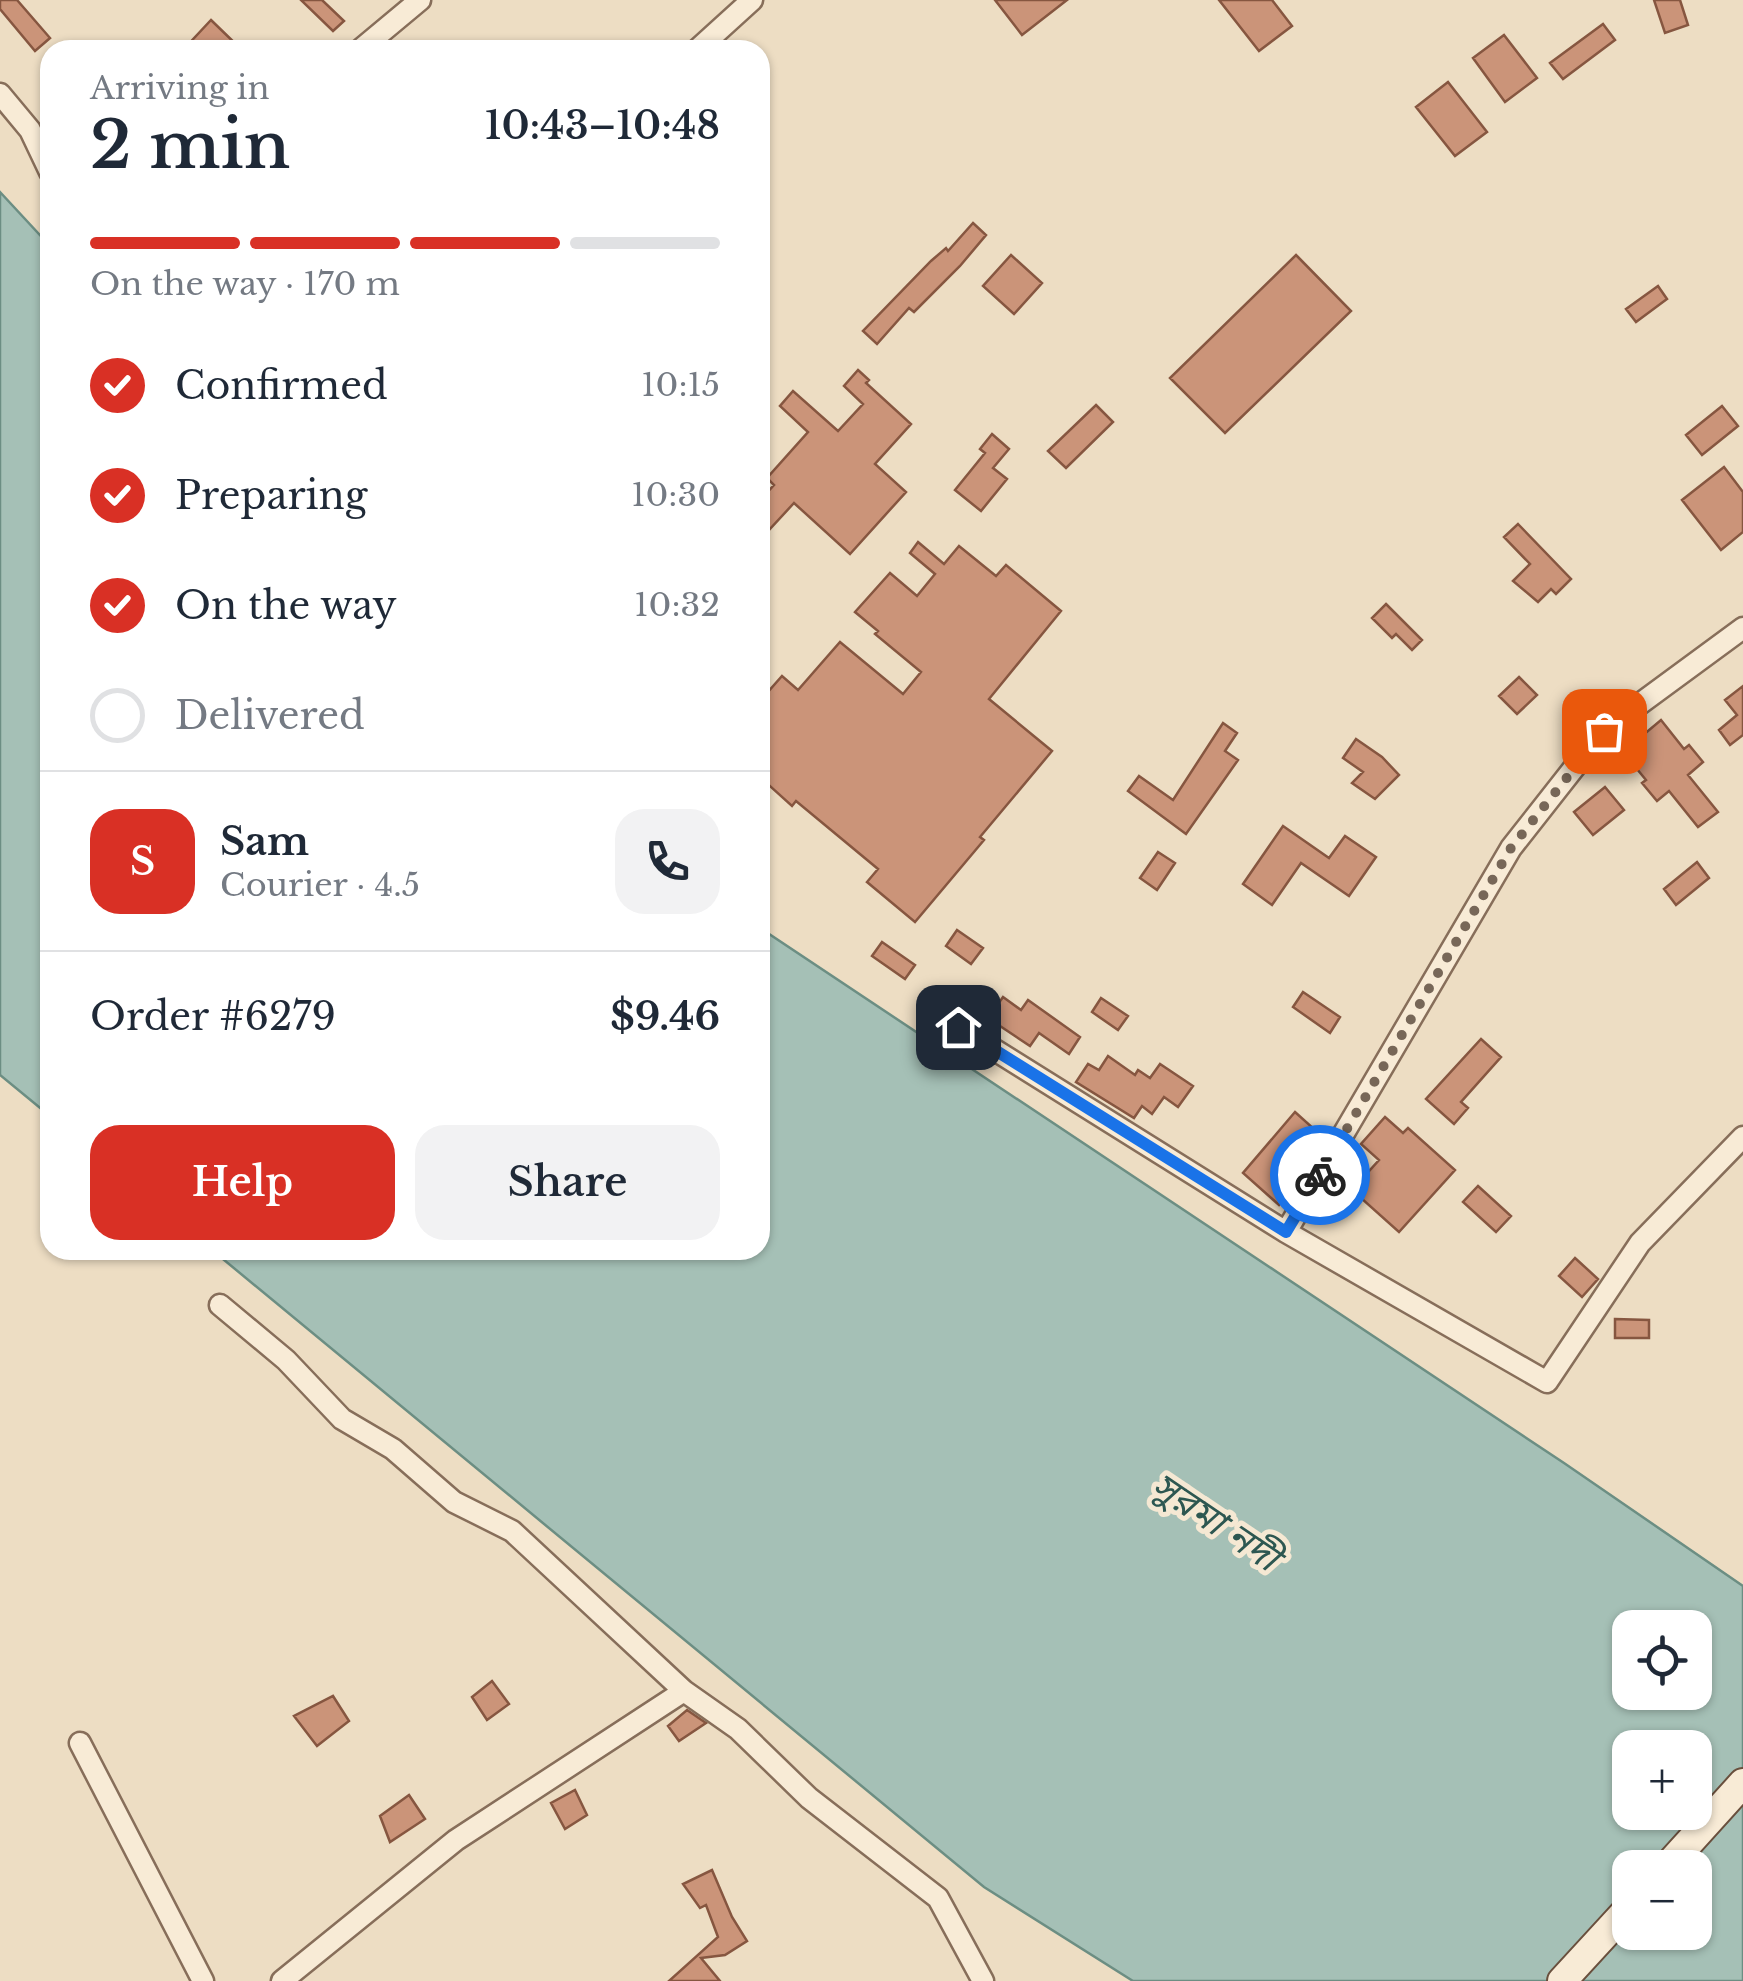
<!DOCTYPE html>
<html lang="en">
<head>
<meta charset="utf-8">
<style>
	:root { --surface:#fff; --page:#f2f2f3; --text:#1f2937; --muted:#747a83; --line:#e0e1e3; --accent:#d93025 }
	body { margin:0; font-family:"Libre Baskerville","Noto Sans Bengali",serif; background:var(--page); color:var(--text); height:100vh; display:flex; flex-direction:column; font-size:38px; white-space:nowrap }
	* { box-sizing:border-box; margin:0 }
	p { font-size:32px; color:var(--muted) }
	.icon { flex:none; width:55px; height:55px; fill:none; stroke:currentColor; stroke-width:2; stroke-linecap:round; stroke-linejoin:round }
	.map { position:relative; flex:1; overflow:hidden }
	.details { position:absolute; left:40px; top:40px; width:730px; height:1220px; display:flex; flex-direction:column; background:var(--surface); border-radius:30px; box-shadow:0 2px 8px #0004 }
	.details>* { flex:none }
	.buttons { position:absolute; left:1612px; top:1610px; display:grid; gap:20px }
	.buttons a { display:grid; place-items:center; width:100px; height:100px; border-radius:20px; background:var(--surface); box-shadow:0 2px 8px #0004; font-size:50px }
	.pin { position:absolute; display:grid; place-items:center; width:85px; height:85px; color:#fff; margin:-42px; border-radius:20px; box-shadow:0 5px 15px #0006 }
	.courier { position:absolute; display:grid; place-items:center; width:100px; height:100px; margin:-50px; border:8px solid #1a73e8; border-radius:50%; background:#fff; color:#222; box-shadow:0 2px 12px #0007 }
	.head em { font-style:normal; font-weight:600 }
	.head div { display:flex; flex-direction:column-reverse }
	.head { display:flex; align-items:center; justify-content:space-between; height:170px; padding:0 50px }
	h1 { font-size:65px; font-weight:600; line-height:75px }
	.bar { display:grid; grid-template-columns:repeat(4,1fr); gap:15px 10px; align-content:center; height:120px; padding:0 50px }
	.bar i { height:12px; border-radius:8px; background:var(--line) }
	.bar .active { background:var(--accent) }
	.bar p { grid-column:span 4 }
	.line { display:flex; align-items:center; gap:25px; padding:0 50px; border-top:2px solid var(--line) }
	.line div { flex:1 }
	.round { display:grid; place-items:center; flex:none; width:105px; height:105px; border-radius:30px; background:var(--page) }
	ol { padding:0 50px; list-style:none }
	li { display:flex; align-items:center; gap:30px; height:110px }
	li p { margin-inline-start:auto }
	li .icon { padding:10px; border-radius:50%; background:var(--accent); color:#fff; stroke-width:4 }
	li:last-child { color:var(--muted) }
	li i { width:55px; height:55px; border:5px solid var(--line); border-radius:50% }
	.action { display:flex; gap:20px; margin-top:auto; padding:20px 50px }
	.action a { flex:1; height:115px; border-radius:30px; background:var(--accent); color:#fff; font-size:40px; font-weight:600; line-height:115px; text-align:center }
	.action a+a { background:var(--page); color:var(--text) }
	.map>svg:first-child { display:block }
</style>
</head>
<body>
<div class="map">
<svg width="1743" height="1981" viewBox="0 0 1743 1981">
	<rect width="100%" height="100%" fill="#edddc3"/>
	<!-- water -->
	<path fill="#a5c0b6" stroke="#6c8e83" stroke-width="2.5" fill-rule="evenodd" d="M 0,192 L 50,246 L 50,1116 L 0,1075 Z
		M 760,928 L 1564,1463 L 1743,1586 L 1743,1981 L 1133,1981 L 984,1887 L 212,1250 L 760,1250 ZM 1630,1628 L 1695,1628 L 1695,1692 L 1630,1692 ZM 1630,1748 L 1695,1748 L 1695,1812 L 1630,1812 ZM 1630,1868 L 1695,1868 L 1695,1932 L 1630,1932 Z"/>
	<!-- building -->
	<path fill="#cb9479" stroke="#865640" stroke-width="2.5" d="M 0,0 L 17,0 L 50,38 L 35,51 L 0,9 Z
		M 301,0 L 322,0 L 344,21 L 333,31 Z
		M 995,0 L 1067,0 L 1022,35 Z
		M 1219,0 L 1272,0 L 1292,26 L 1259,51 Z
		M 1654,0 L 1680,0 L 1688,25 L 1665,33 Z
		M 211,20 L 242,50 L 183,50 Z
		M 1603,24 L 1615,40 L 1563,79 L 1550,63 Z
		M 1504,35 L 1537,78 L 1505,102 L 1473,58 Z
		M 1448,82 L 1487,132 L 1455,156 L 1416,107 Z
		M 973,223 L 986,235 L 960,266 L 914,312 L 909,308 L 877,344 L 863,331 L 931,261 L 946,248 L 948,251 Z
		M 1011,255 L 1042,283 L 1014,314 L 983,286 Z
		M 1296,255 L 1351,311 L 1225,433 L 1170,378 Z
		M 1658,286 L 1667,299 L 1636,322 L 1626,309 Z
		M 858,370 L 869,380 L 866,383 L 911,424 L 875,464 L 906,492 L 850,554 L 794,503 L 769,530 L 760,522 L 760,500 L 774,485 L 767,478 L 808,432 L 780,406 L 793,391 L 838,431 L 863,404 L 844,386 Z
		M 1096,405 L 1113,422 L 1066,468 L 1048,451 Z
		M 1722,406 L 1738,426 L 1702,455 L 1686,435 Z
		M 992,434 L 1009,449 L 993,468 L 1007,479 L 981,511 L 955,490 L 985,453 L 980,449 Z
		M 1724,467 L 1743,492 L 1743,532 L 1721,550 L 1682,500 Z
		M 1518,524 L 1571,579 L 1556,594 L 1551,589 L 1538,602 L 1513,581 L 1530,564 L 1504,537 Z
		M 918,542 L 944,564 L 959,546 L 996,576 L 1006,565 L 1061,611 L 989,699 L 1052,751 L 980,837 L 984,840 L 915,922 L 867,882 L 878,869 L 796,801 L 792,806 L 760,777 L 760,701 L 782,676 L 798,690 L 840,642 L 903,694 L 921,672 L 875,634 L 878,631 L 855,612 L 890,573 L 917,596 L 935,574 L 910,553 Z
		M 1386,604 L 1422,640 L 1412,650 L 1396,634 L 1392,638 L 1372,618 Z
		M 1519,677 L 1537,695 L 1517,714 L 1499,696 Z
		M 1743,686 L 1743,735 L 1730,745 L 1719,730 L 1737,715 L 1725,700 Z
		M 1661,720 L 1684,749 L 1689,745 L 1703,762 L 1688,775 L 1718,812 L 1698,827 L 1669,791 L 1657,801 L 1642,783 L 1646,780 L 1623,752 Z
		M 1223,723 L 1237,733 L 1225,751 L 1238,760 L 1186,834 L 1128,791 L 1139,776 L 1173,800 Z
		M 1356,739 L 1382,757 L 1399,775 L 1375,799 L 1352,783 L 1363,772 L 1343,758 Z
		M 1605,787 L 1624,810 L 1593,835 L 1574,812 Z
		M 1283,826 L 1329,858 L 1345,836 L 1376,857 L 1349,896 L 1301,863 L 1272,905 L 1243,884 Z
		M 1158,852 L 1175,863 L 1157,890 L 1140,878 Z
		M 1697,862 L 1709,878 L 1676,905 L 1664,889 Z
		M 957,930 L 983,948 L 971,964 L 946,946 Z
		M 882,942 L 915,965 L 905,979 L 872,956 Z
		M 1303,992 L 1340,1017 L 1330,1033 L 1293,1007 Z
		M 1003,997 L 1021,1010 L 1028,1000 L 1080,1037 L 1069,1054 L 1039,1033 L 1030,1046 L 988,1018 Z
		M 1101,998 L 1128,1016 L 1118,1030 L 1092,1012 Z
		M 1481,1039 L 1501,1057 L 1461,1102 L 1468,1108 L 1454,1124 L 1426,1099 Z
		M 1108,1056 L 1135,1075 L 1138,1070 L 1150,1078 L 1160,1064 L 1193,1086 L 1178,1107 L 1164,1097 L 1152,1114 L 1142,1106 L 1134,1118 L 1076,1082 L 1088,1064 L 1099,1070 Z
		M 1295,1112 L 1314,1129 L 1278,1169 L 1296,1186 L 1279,1205 L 1243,1173 Z
		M 1385,1117 L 1403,1133 L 1408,1128 L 1455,1170 L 1399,1232 L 1352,1190 L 1379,1160 L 1361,1144 Z
		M 1478,1186 L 1511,1216 L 1496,1232 L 1463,1202 Z
		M 1575,1258 L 1598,1279 L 1582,1297 L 1559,1276 Z
		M 1615,1319 L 1649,1320 L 1649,1338 L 1615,1338 Z
		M 492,1681 L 509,1704 L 487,1720 L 472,1697 Z
		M 333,1696 L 349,1721 L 317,1746 L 294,1716 Z
		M 687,1710 L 706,1723 L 679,1741 L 668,1726 Z
		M 575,1790 L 587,1815 L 565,1829 L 551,1803 Z
		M 409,1795 L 425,1819 L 390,1842 L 380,1816 Z
		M 712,1870 L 732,1917 L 747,1941 L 725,1955 L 701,1958 L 720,1981 L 669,1981 L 718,1937 L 706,1905 L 700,1908 L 683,1884 Z"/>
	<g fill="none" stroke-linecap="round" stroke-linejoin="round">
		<defs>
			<path id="street" d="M 360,50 L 420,0
				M 697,50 L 752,0
				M 0,94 L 30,130 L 50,172
				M 958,1027 L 1286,1232 L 1547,1382 L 1640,1243 L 1743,1137
				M 1286,1232 L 1511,848 L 1603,731 L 1743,628
				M 220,1305 L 286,1360 L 342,1419 L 393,1449 L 454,1502 L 512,1531 L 684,1691 L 738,1729 L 809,1798 L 938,1898 L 983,1981
				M 80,1743 L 203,1981
				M 282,1981 L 456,1840 L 684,1691"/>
			<path id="secondary" d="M 1666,1868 L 1743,1783
				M 1562,1981 L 1630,1907"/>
		</defs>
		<!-- street casing -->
		<use href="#street" stroke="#876e5a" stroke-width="25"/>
		<!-- secondary casing -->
		<use href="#secondary" stroke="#694f3d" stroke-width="32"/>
		<!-- street -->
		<use href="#street" stroke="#f8ebd6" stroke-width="20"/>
		<!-- secondary -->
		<use href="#secondary" stroke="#f8ebd6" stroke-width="28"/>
	</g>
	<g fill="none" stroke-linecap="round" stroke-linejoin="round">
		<!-- done -->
		<path stroke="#776758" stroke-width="10" stroke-dasharray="0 18" d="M 1320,1175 L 1511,848 L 1604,731"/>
		<!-- route -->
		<path stroke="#1a73e8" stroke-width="12" d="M 958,1027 L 1286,1232 L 1320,1175"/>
	</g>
	<g text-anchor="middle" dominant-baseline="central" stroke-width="10" stroke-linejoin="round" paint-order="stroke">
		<!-- water labels -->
		<g font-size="38" font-style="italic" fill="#2d5751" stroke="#f5e8d3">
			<text transform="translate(1216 1521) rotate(34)">সুরমা নদী</text>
		</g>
	</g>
</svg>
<div class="buttons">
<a><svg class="icon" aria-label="locate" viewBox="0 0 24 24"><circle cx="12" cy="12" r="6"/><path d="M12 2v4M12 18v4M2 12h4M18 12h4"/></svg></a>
<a>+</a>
<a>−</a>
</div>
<div class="pin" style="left:1604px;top:731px;background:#ea580c"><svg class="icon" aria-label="bag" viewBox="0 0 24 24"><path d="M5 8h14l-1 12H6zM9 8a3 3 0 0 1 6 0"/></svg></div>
<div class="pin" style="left:958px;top:1027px;background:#1f2937"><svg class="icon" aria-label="home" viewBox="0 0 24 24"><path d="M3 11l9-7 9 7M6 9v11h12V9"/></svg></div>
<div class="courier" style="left:1320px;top:1175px"><svg class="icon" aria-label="bike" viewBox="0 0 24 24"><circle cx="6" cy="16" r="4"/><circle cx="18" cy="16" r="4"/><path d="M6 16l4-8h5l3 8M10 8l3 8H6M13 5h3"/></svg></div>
<section class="details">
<div class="head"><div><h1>2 min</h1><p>Arriving in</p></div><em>10:43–10:48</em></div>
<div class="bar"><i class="active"></i><i class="active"></i><i class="active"></i><i></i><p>On the way · 170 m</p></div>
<ol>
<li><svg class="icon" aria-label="check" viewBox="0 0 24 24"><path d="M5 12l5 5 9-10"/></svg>Confirmed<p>10:15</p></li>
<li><svg class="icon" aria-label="check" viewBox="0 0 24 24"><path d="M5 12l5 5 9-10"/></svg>Preparing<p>10:30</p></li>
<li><svg class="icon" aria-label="check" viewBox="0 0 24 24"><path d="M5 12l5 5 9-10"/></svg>On the way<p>10:32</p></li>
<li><i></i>Delivered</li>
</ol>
<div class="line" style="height:180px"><b class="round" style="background:var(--accent);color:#fff">S</b><div><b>Sam</b><p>Courier · 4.5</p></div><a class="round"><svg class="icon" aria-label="phone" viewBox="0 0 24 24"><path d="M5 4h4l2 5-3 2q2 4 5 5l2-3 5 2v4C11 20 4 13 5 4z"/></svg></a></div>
<div class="line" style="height:130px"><div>Order #6279</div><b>$9.46</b></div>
<div class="action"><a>Help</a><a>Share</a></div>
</section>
</div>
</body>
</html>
